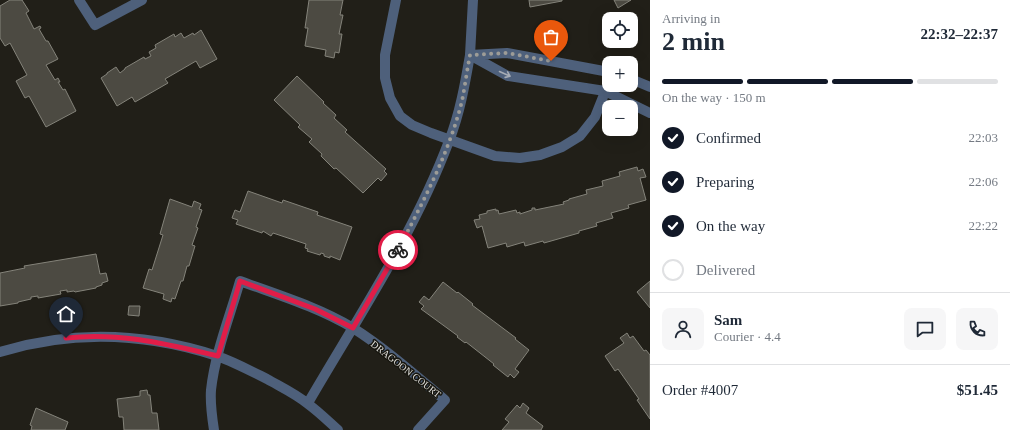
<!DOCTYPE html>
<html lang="en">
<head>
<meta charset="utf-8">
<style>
	:root { --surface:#fff; --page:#f6f6f7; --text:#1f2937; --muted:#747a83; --line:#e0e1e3; --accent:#111827 }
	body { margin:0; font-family:Georgia,serif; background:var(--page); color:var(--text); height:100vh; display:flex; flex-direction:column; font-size:15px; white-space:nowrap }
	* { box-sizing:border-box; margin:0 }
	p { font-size:13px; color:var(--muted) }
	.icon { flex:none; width:22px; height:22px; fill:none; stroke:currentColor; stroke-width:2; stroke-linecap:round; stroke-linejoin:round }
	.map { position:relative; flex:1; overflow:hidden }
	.panel { display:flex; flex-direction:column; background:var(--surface); width:360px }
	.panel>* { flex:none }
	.buttons { position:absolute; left:602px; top:12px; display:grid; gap:8px }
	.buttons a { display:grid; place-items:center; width:36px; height:36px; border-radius:8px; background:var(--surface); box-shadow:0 4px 16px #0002; font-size:20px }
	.pin { position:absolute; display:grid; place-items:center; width:34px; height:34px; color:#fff; margin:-41px -17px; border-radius:50% 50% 50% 0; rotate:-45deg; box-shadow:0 0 4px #0007 }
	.pin .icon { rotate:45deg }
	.courier { position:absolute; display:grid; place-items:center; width:40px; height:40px; margin:-20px; border:3px solid #e11d48; border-radius:50%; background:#fff; color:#222; box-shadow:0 1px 5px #0007 }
	.summary em { font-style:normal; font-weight:700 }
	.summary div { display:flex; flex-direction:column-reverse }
	.summary { display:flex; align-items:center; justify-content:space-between; height:68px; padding:0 12px }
	h1 { font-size:26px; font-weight:700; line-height:30px }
	.bar { display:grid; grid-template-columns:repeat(4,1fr); gap:6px 4px; align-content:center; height:48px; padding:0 12px }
	.bar i { height:5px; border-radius:3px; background:var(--line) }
	.bar .current { background:var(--accent) }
	.bar p { grid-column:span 4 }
	.line { display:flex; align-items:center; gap:10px; padding:0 12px; border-top:1px solid var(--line) }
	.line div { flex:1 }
	.round { display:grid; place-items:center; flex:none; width:42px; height:42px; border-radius:8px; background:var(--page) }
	ol { padding:0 12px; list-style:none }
	li { display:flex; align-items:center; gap:12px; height:44px }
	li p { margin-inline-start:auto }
	li .icon { padding:4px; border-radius:50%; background:var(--accent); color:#fff; stroke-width:4 }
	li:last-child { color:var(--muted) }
	li i { width:22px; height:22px; border:2px solid var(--line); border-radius:50% }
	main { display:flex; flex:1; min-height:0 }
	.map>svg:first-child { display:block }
</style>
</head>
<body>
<main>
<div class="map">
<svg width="650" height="430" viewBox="0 0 650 430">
	<rect width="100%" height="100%" fill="#211f18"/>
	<!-- building -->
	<path fill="#4c4a42" stroke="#84837a" d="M 10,0 L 22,0 L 29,11 L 26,13 L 34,29 L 40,26 L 41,28 L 39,29 L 46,41 L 48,41 L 58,59 L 46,65 L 55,80 L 58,78 L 60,82 L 58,82 L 63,90 L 65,89 L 76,111 L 46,127 L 29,96 L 25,98 L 16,81 L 27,75 L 10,43 L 5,46 L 0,38 L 0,6 Z
		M 309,0 L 343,0 L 340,15 L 343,15 L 339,34 L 342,34 L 339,53 L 335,52 L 334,58 L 325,56 L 326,50 L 305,46 L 308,28 L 305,28 Z
		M 529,0 L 562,0 L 562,1 L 530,7 Z
		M 614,0 L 631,0 L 618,8 Z
		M 201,30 L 217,59 L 200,68 L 196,61 L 165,79 L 168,83 L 135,102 L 132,97 L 117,106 L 101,78 L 107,74 L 107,73 L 116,67 L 120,73 L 125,69 L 125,68 L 144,57 L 145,59 L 151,56 L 149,52 L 156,48 L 155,45 L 174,34 L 175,37 L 181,33 L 184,38 L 193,33 L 194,35 Z
		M 297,76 L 324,102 L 323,103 L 336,115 L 334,118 L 347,130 L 345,132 L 386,169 L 384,171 L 387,174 L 381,181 L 378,178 L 363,193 L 336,168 L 334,169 L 321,156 L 322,154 L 309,142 L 312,139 L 298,127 L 300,125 L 274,100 Z
		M 637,167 L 638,171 L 643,169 L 646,177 L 640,178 L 646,200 L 628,205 L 629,208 L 611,213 L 613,218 L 596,223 L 597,226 L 579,231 L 579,233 L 544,243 L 543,241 L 525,246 L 524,242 L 507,247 L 506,243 L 488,248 L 482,226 L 477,228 L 474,220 L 480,219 L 479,215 L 487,213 L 487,211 L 496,209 L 496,211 L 498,210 L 499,214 L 516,210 L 517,213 L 520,212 L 520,214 L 532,210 L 532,208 L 535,208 L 535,210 L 564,204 L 563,202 L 569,200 L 569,199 L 587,194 L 586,190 L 603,186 L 602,181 L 620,176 L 619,172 Z
		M 248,191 L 282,203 L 283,200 L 318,212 L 317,215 L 352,227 L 340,260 L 330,256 L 330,258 L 324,256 L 324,254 L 321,253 L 320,255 L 307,251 L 308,249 L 305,248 L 306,244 L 273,233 L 271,236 L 263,231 L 262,233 L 236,224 L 238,220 L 232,218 L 235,210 L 240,212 Z
		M 170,199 L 192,207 L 194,201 L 201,204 L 199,209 L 202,210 L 196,227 L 198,228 L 192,245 L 195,246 L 189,266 L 187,266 L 183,281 L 181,281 L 175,299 L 172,298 L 171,302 L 163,299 L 164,294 L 143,288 L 149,269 L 152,270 L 163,235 L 160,234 Z
		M 96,254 L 100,274 L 106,273 L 108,281 L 102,283 L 102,285 L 96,287 L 96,288 L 75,292 L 74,291 L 67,292 L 67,290 L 60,291 L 61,294 L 38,298 L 38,296 L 31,297 L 31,299 L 18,302 L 18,303 L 0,306 L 0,273 L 25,268 L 24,266 Z
		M 650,281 L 650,308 L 637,292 Z
		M 443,282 L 457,293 L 458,292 L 473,304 L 472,305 L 516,338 L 515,339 L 529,350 L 515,369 L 519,372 L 514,378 L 510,374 L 508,377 L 493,365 L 494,364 L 466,342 L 465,343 L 457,337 L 458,336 L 421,309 L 424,306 L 419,302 L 424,296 L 429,300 Z
		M 129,306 L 140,306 L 139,316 L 128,315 Z
		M 627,333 L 630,338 L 633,336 L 644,351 L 646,350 L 650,355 L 650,419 L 637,400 L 639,399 L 618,369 L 615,371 L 605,356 L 624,343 L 620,338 Z
		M 147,390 L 148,395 L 150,395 L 152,413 L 157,413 L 159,430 L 124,430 L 123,417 L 119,417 L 117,399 L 140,396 L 140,391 Z
		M 523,403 L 529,408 L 526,413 L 543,426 L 541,430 L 502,430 L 509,422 L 505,419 L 517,405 L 520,408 Z
		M 36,408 L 68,422 L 65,430 L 31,430 L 32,426 L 30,425 Z"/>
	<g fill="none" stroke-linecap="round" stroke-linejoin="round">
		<!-- minor -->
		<path stroke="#4e607b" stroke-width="10" d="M 79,0 L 95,25 L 142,0
			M 396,0 L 385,55 L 385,78 L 390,98 L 400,116 L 412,125 L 431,133 L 495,156 L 520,158 L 540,155 L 562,147 L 580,136 L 595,117 L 609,82
			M 0,352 C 72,330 146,333 217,356 C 234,362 251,371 267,379 C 281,387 296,394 308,404 C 319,412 328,421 338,430
			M 308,403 C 358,317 414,234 449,141 C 460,113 465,84 470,55
			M 214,430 C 212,417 210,403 211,390 C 215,353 230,316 240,281 C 278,295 318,307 353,328 C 386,349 415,375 445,400 L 418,430"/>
		<!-- tertiary -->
		<path stroke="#4e607b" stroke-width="10" d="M 470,55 L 508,76 L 605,91 L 650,113
			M 470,55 L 507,53 L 609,72
			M 470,55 L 473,0
			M 631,79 L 650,87"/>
	</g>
	<!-- one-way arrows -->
	<defs><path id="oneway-shaft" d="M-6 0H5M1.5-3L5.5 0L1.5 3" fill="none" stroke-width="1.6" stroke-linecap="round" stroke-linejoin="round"/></defs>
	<use stroke="#a6acb5" href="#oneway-shaft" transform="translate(505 74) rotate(24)"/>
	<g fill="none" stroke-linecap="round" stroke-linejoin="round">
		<!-- done -->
		<path stroke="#9d9c97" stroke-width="4" stroke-dasharray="0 7.2" d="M 398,250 C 423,202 449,153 462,101 C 465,86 467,70 470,55 L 507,53 L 551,61"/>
		<!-- route -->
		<path stroke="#e11d48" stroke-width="5" d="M 66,338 C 120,332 166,344 218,356 L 240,281 L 315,309 L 353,328 L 398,250"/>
	</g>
	<g text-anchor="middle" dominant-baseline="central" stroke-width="3" stroke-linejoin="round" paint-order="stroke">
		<!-- street labels -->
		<g font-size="10" fill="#e0dfdb" stroke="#17160f">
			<text transform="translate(406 369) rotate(38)">DRAGOON COURT</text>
		</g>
	</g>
</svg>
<div class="buttons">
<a><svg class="icon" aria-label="locate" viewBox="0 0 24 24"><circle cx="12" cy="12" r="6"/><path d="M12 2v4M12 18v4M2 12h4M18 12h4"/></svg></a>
<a>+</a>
<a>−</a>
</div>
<div class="pin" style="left:551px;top:61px;background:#ea580c"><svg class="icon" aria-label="bag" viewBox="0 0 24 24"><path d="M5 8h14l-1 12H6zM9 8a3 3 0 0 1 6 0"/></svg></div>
<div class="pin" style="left:66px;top:338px;background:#1f2937"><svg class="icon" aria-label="home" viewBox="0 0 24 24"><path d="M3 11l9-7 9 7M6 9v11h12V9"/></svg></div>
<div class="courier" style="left:398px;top:250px"><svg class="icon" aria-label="bike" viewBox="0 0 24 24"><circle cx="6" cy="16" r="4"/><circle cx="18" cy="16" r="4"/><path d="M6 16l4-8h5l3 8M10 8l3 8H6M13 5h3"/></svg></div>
</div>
<section class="panel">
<div class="summary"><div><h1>2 min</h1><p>Arriving in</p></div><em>22:32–22:37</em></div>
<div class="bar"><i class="current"></i><i class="current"></i><i class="current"></i><i></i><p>On the way · 150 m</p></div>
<ol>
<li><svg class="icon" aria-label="check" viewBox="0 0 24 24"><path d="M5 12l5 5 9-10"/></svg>Confirmed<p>22:03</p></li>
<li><svg class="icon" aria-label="check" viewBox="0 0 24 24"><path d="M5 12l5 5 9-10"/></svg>Preparing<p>22:06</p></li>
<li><svg class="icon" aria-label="check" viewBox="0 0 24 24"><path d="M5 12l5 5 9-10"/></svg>On the way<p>22:22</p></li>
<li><i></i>Delivered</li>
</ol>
<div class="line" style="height:72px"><a class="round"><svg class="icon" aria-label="person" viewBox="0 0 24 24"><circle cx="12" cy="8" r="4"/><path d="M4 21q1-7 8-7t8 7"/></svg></a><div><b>Sam</b><p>Courier · 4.4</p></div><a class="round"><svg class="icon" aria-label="chat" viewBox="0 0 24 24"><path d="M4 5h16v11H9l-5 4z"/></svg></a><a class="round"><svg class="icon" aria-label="phone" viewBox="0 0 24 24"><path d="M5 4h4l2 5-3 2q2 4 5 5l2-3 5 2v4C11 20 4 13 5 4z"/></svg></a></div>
<div class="line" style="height:52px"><div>Order #4007</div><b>$51.45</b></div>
</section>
</main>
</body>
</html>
